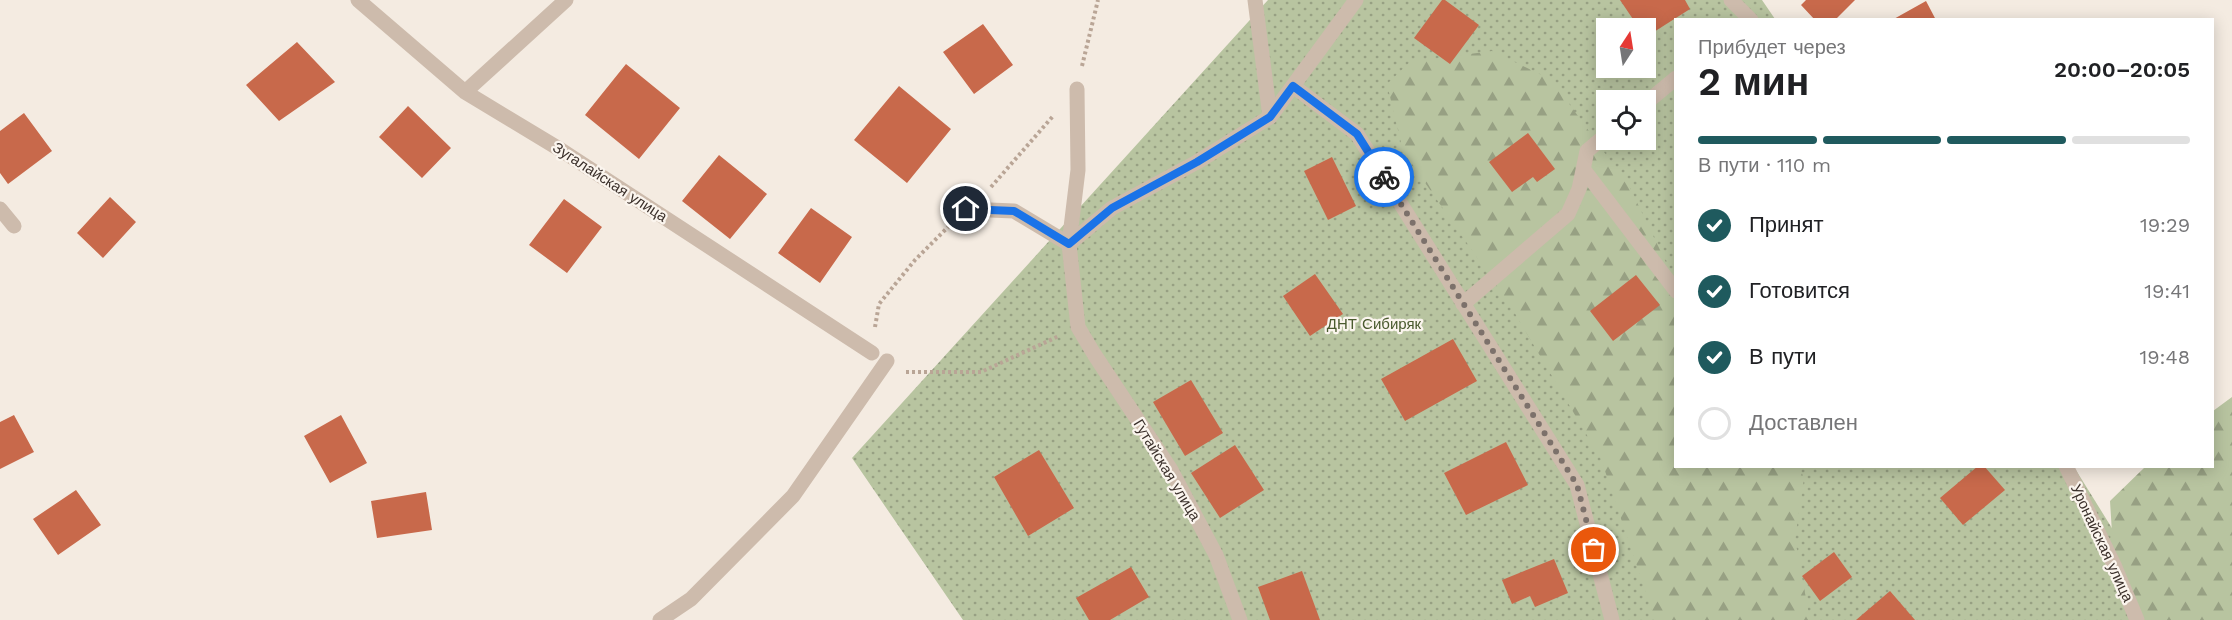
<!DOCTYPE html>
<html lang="ru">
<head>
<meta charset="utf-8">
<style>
	:root { --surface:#fff; --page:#f6f6f6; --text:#202124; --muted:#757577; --line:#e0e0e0; --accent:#1f5a5e }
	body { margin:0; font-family:"Work Sans",sans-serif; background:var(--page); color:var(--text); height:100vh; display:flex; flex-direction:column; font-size:22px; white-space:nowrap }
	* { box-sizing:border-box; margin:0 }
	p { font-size:20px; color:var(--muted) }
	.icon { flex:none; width:33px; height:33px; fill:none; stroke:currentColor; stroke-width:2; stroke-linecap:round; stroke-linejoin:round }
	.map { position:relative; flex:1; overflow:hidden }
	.sheet { position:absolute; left:1674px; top:18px; width:540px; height:450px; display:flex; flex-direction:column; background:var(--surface); border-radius:0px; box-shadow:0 3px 15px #0003 }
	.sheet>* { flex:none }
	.needle { width:39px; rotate:12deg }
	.controls { position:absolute; left:1596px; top:18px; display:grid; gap:12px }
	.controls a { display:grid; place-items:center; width:60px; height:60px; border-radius:0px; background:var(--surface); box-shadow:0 3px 15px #0003; font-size:30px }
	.pin { position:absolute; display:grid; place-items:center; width:51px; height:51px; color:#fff; margin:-26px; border:3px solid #fff; border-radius:50%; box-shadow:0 2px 6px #0007 }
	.courier { position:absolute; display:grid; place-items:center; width:60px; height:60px; margin:-30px; border:4px solid #1a73e8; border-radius:50%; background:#fff; color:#222; box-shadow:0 2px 8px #0007 }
	.summary em { font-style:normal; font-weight:600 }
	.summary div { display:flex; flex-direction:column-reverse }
	.summary { display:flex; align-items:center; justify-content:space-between; height:102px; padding:0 24px }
	h1 { font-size:39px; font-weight:600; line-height:45px }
	.bar { display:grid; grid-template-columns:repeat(4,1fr); gap:9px 6px; align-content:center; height:72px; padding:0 24px }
	.bar i { height:8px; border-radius:4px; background:var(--line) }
	.bar .selected { background:var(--accent) }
	.bar p { grid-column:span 4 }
	ol { padding:0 24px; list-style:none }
	li { display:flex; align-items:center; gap:18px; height:66px }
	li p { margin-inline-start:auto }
	li .icon { padding:6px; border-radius:50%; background:var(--accent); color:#fff; stroke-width:4 }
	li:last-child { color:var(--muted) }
	li i { width:33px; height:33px; border:3px solid var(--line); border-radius:50% }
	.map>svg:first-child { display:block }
</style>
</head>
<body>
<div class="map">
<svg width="2232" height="620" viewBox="0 0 2232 620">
	<defs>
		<pattern id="green-dots" width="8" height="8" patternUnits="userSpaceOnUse" patternTransform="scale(1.5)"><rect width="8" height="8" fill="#b8c4a0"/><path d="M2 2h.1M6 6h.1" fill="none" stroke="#97a083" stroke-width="1.8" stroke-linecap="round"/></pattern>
		<pattern id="forest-firs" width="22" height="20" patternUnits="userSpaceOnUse" patternTransform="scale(1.5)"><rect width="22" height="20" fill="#b8c4a0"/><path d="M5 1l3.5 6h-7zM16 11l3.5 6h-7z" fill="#97a083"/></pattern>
	</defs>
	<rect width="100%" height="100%" fill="#f4ebe1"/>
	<!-- green -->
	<path fill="url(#green-dots)" fill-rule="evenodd" d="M 1268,0 L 1762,0 L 1775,19 L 1676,20 L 1676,466 L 2074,467 L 2169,620 L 963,620 L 852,458 ZM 1606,28 L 1646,28 L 1646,68 L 1606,68 ZM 1606,100 L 1646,100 L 1646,140 L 1606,140 Z"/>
	<!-- forest -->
	<path fill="url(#forest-firs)" d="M 1492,51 L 1552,80 L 1630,188 L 1675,281 L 1676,466 L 1799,467 L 1804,478 L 1795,539 L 1810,620 L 1655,620 L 1601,459 L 1510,305 L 1403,151 L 1387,84 L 1410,62 Z
		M 2232,397 L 2232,620 L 2140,620 L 2114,565 L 2110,501 L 2145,467 L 2212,466 L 2213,411 Z"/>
	<!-- building -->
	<path fill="#c8694b" d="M 1442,0 L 1445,0 L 1479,25 L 1450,64 L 1414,38 Z
		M 1620,0 L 1685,0 L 1690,9 L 1646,37 L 1646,28 L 1639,28 Z
		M 1806,0 L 1855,0 L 1835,20 L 1815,20 L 1801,5 Z
		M 1926,1 L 1936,20 L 1892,20 Z
		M 983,24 L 1013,65 L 974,94 L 943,52 Z
		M 297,42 L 335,82 L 279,121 L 246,85 Z
		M 626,64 L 680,108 L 639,159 L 585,115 Z
		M 899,86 L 951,129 L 907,183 L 854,140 Z
		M 408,106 L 451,148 L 422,178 L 379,137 Z
		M 24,113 L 52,151 L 8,184 L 0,173 L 0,131 Z
		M 1528,133 L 1555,169 L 1537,182 L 1533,177 L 1512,192 L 1489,162 Z
		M 719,155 L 767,194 L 730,239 L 682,201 Z
		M 1332,157 L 1356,206 L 1328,220 L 1304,171 Z
		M 110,197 L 136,222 L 103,258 L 77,233 Z
		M 564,199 L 602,227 L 567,273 L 529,245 Z
		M 811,208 L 852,237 L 820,283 L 778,253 Z
		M 1315,274 L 1343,314 L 1310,336 L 1283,296 Z
		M 1636,275 L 1660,305 L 1613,341 L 1590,311 Z
		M 1453,339 L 1477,381 L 1405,421 L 1381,379 Z
		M 1191,380 L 1223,433 L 1185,456 L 1153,402 Z
		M 14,415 L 34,452 L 0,469 L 0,422 Z
		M 341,415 L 367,463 L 330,483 L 304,436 Z
		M 1506,442 L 1528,485 L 1466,515 L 1444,473 Z
		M 1235,445 L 1264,490 L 1220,518 L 1191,473 Z
		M 1039,450 L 1074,508 L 1028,536 L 994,477 Z
		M 1978,466 L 1984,466 L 2005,490 L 1963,525 L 1940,498 Z
		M 76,490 L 101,525 L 58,555 L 33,519 Z
		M 426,492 L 432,530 L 377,538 L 371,501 Z
		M 1834,552 L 1852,577 L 1820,601 L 1802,576 Z
		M 1554,559 L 1568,593 L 1535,607 L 1530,596 L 1512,604 L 1502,580 Z
		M 1131,567 L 1149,597 L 1110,620 L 1089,620 L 1076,598 Z
		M 1302,571 L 1320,620 L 1270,620 L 1258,587 Z
		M 1890,591 L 1915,620 L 1856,620 Z"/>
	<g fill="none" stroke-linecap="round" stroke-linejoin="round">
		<!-- path -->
		<path stroke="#b9a596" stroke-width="4" stroke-dasharray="3 3" stroke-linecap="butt" d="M 1082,66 L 1098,0
			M 991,187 L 1054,115
			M 875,327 L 879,304 L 915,260 L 951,224
			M 906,372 L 981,372 L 1059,336"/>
		<!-- minor -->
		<path stroke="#cdbbac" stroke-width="15" d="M 358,0 L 465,92 L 561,150 L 872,353
			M 1255,0 L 1270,117
			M 1731,0 L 1751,20
			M 1293,86 L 1357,134 L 1577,485 L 1612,620
			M 465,92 L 566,0
			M 1646,103 L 1676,78
			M 1584,170 L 1676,291
			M 0,209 L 14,226
			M 966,209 L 1014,211 L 1069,244 L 1078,327 L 1094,354 L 1171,470 L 1216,555 L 1240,620
			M 1069,244 L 1112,208 L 1197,162 L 1270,117 L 1356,0
			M 1069,244 L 1078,170 L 1077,89
			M 1463,304 L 1568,214 L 1579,189 L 1587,151 L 1606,135
			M 2066,466 L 2114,565 L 2137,620
			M 660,620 L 691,599 L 793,496 L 887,361"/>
	</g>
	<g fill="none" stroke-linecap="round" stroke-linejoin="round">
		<!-- done -->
		<path stroke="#7c716b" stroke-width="6" stroke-dasharray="0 10.8" d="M 1384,177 L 1577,485 L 1594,550"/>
		<!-- route -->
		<path stroke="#1a73e8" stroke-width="8" d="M 966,209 L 1014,211 L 1069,244 L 1112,208 L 1197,162 L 1270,117 L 1293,86 L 1357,134 L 1384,177"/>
	</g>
	<g text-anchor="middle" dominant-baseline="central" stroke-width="4.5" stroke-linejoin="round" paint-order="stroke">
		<!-- street labels -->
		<g font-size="15" fill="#3b302b" stroke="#fbf5ee">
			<text transform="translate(610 182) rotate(33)">Зугалайская улица</text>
			<text transform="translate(1167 470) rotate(59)">Гутайская улица</text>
			<text transform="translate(2102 543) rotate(65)">Уронайская улица</text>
		</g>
		<!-- park labels -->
		<g font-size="15" fill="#4a5a2e" stroke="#fbf5ee">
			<text x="1374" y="324">ДНТ Сибиряк</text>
		</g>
	</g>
</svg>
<div class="controls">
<a><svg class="needle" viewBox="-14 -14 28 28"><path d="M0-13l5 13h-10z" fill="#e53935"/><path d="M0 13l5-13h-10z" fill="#757577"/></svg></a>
<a><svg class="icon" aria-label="locate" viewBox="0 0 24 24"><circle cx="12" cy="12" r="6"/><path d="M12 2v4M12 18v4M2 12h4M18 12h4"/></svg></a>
</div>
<div class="pin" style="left:1594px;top:550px;background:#ea580c"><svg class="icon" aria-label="bag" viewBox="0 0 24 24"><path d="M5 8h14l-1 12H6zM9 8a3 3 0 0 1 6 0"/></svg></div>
<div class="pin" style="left:966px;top:209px;background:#1f2937"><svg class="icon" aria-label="home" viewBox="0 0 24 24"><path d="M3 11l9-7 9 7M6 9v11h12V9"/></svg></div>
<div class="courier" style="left:1384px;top:177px"><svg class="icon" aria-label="bike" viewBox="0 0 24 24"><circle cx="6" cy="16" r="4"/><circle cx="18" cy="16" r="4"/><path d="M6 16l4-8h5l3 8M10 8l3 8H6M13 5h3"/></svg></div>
<section class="sheet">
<div class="summary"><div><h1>2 мин</h1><p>Прибудет через</p></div><em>20:00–20:05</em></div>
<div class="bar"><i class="selected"></i><i class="selected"></i><i class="selected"></i><i></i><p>В пути · 110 m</p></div>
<ol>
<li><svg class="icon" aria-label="check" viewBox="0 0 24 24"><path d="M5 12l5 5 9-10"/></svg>Принят<p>19:29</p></li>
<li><svg class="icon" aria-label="check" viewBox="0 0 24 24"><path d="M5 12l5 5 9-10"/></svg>Готовится<p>19:41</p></li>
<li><svg class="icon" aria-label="check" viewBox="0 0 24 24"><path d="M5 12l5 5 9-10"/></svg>В пути<p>19:48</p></li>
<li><i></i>Доставлен</li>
</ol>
</section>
</div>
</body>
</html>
